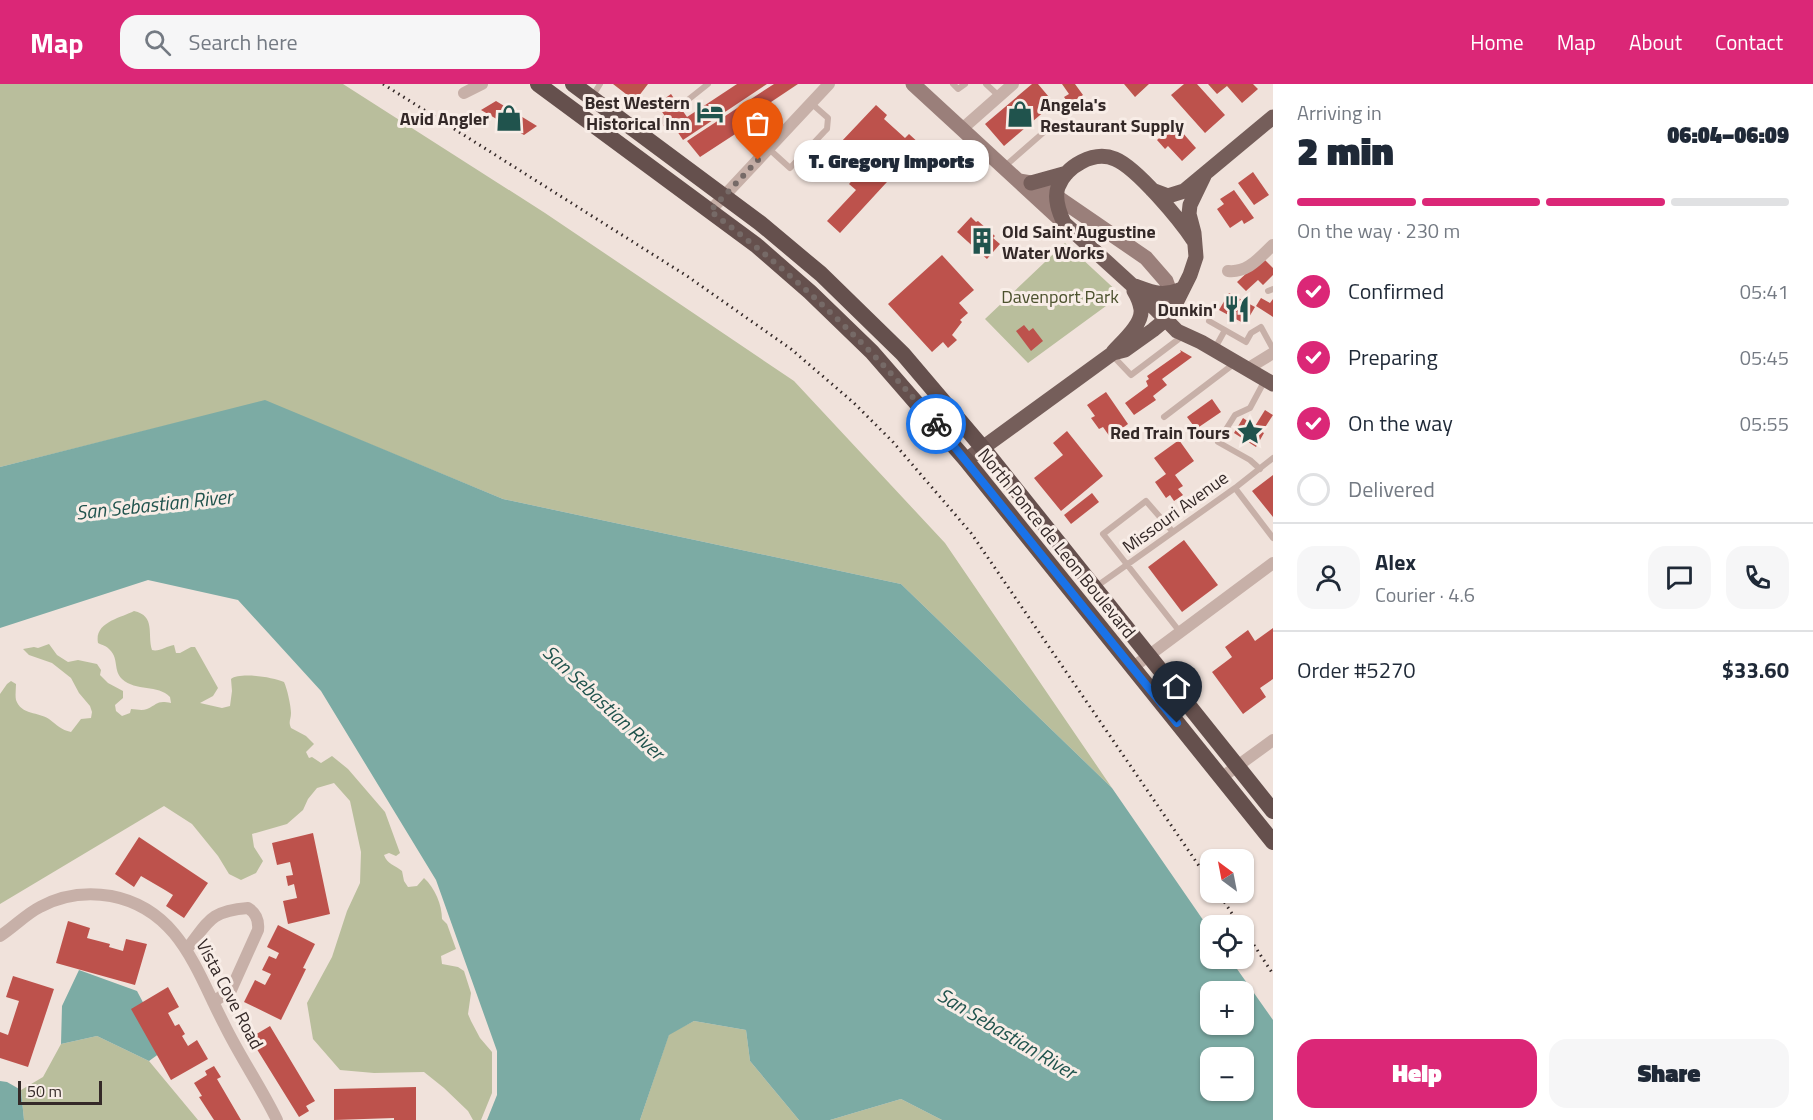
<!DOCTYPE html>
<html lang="en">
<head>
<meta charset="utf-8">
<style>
	:root { --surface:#fff; --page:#f6f6f7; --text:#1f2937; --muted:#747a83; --line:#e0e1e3; --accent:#db2777 }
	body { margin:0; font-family:"Titillium Web",sans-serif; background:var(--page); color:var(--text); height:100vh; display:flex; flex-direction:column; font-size:22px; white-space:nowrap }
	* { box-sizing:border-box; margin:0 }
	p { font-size:20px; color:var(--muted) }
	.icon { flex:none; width:33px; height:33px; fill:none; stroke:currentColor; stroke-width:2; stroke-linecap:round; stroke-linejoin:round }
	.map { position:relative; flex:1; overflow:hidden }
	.drawer { display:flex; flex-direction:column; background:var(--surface); width:540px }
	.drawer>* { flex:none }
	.needle { width:39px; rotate:328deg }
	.buttons { position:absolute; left:1200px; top:765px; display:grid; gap:12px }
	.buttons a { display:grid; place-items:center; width:54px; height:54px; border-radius:12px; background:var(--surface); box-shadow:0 2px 4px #0004; font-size:30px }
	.scale { position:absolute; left:18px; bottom:15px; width:84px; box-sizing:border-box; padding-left:6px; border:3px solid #342928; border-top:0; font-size:16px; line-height:21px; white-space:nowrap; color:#342928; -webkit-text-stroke:4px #f8ede7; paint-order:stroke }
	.pin { position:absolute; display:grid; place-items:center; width:51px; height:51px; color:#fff; margin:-62px -26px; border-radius:50% 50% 50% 0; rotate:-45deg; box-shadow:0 0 6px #0007 }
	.pin .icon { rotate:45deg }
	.courier { position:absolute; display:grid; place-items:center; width:60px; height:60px; margin:-30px; border:4px solid #1a73e8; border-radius:50%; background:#fff; color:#222; box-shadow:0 2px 8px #0007 }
	.bubble { position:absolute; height:42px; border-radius:18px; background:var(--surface); box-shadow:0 2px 4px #0004; font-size:20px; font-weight:800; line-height:42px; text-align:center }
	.overview em { font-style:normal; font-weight:800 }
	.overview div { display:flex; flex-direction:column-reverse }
	.overview { display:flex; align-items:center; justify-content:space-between; height:102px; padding:0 24px }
	h1 { font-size:39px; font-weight:800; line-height:45px }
	.bar { display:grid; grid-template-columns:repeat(4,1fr); gap:9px 6px; align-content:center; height:72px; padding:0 24px }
	.bar i { height:8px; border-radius:4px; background:var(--line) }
	.bar .on { background:var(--accent) }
	.bar p { grid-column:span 4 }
	.line { display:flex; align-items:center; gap:15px; padding:0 24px; border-top:2px solid var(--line) }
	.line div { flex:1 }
	.round { display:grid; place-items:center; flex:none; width:63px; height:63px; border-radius:18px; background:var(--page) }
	ol { padding:0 24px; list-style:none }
	li { display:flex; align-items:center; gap:18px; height:66px }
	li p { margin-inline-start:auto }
	li .icon { padding:6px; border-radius:50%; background:var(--accent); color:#fff; stroke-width:4 }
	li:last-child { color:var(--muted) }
	li i { width:33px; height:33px; border:3px solid var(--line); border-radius:50% }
	.action { display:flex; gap:12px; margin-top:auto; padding:12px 24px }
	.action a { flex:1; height:69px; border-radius:18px; background:var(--accent); color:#fff; font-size:24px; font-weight:800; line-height:69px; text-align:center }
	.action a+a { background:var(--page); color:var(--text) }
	header { display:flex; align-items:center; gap:36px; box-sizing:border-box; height:84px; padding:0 30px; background:var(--accent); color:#fff }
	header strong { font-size:28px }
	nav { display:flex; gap:33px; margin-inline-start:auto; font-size:21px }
	.search { width:420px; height:54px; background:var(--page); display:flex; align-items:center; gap:15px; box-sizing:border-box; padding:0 21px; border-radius:18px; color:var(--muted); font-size:22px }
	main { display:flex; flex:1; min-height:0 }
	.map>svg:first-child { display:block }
</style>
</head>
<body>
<header>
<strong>Map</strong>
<div class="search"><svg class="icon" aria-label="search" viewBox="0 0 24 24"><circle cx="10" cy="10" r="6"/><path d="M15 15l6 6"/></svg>Search here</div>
<nav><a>Home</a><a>Map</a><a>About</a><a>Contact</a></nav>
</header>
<main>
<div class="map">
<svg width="1273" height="1036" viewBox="0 0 1273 1036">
	<rect width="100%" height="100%" fill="#f0e2db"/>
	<!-- green -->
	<path fill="#b9be9c" d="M 0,0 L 343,0 L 545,129 L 794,297 L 945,459 L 1112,704 L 901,500 L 503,415 L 265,317 L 0,383 Z
		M 1065,159 L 1121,211 L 1028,279 L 985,235 Z
		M 134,527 C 156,532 147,550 152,566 C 159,568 167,562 174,561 L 176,569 L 180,569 L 191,563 L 195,563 L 218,604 L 213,612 L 200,619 L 222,624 L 230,622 L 232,607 L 231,595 C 240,588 272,593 284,598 C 287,604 291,622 291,629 C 291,636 288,637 291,644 L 306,652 L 314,660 L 306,668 L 309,674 L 312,673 L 321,679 L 332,672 L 348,685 L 385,728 L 400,769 L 396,772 L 389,769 L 384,771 C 387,780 395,781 402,787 L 404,797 L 408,803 L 417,802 L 424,794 C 435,804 442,821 442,835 L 447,840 L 456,865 L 441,872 L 442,880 L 458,883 L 464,887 L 471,909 L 468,930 L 471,937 L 480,954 L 492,968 L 492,1009 L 481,1036 L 473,1036 L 468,1027 L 444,1004 L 424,988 L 374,989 L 340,986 L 313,955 L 307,919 L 332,873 L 347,827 L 360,799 L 361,768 L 350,717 L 334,699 L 317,704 L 308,715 L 303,726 L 287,740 L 252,750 L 254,763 L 263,777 L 256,789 L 241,796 L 229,790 L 218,772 L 192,740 L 164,722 L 0,820 L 0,610 L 7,600 L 11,597 L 16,600 C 16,605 15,611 16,616 C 21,631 39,628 49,635 C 57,641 61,646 71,648 L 81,635 L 91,634 L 92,628 L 90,622 L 79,609 L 71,594 L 52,579 L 29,571 L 23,565 L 34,563 L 38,564 L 49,560 L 57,571 L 68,578 L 78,576 L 97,580 L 101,586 L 100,591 L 108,599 L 123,607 L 123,614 L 115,621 L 116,627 L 122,632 L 130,629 L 131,625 C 137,625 141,627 147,625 C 158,620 157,616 171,619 L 170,613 C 158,600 136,608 122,595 C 113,586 119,575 110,566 C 107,562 102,561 98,559 C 94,538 121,534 134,527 Z
		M 694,937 L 746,946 L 750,977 L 799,1036 L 640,1036 L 669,950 Z
		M 97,952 L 149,977 L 198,1036 L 24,1036 L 21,1006 L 43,993 L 61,960 Z
		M 901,1015 L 942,1036 L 830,1036 Z"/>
	<!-- water -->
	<path fill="#7caba4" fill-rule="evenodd" d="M 265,316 L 503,415 L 901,500 L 1112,704 L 1210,846 L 1210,874 L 1230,875 L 1273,936 L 1273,1036 L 942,1036 L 901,1015 L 830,1036 L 799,1036 L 750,977 L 746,946 L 694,937 L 669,951 L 640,1036 L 487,1036 L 497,1011 L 497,967 L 436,796 L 321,607 L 238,516 L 148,496 L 0,544 L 0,383 ZM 1210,908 L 1244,908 L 1244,940 L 1210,940 ZM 1210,974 L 1244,974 L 1244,1006 L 1210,1006 Z
		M 79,886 L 137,907 L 167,964 L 149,977 L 97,952 L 61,960 L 62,922 Z
		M 0,997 L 7,998 L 21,1006 L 24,1036 L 0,1036 Z"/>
	<!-- building -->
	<path fill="#bd524c" d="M 613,0 L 648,0 L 635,17 Z
		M 737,0 L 767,0 L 683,56 L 675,44 L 668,49 L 663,41 L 668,37 L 657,20 L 671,10 L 687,33 Z
		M 774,0 L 798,0 L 768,20 L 772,26 L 700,73 L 687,57 Z
		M 1032,0 L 1038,0 L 1054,19 L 1004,62 L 985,40 Z
		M 1062,0 L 1075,0 L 1083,11 L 1069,20 L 1064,13 L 1069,10 Z
		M 1124,0 L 1149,0 L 1135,13 Z
		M 1184,0 L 1197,0 L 1225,31 L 1205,49 L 1171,11 Z
		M 1208,0 L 1253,0 L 1258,5 L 1242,19 L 1227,2 L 1217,10 Z
		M 496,17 L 537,42 L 524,51 L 481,26 Z
		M 876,21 L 887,31 L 884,35 L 905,54 L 909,50 L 921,61 L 840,149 L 827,137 L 856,106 L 849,100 L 858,90 L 841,74 L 831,85 L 823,77 Z
		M 1175,40 L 1196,64 L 1182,77 L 1168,62 L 1165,65 L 1157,56 Z
		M 1253,88 L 1269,111 L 1254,121 L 1238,99 Z
		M 1234,106 L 1254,134 L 1244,140 L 1242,136 L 1230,144 L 1217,125 L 1224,120 L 1220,115 Z
		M 971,133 L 976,138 L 978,137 L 995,152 L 993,154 L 1000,160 L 987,175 L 957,148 Z
		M 942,171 L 974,206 L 959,219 L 968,229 L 960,236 L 962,238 L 952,251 L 957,256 L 948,264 L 943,258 L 932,268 L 888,220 Z
		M 1263,174 L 1273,184 L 1273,191 L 1263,201 L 1258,196 L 1246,207 L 1237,198 Z
		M 1229,209 L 1255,223 L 1245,240 L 1219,226 Z
		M 1261,214 L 1270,219 L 1273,215 L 1273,233 L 1256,222 Z
		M 1024,241 L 1029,247 L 1033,244 L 1043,257 L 1031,267 L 1016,247 Z
		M 1180,266 L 1192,273 L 1162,295 L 1167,301 L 1153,312 L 1156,316 L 1134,331 L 1125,319 L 1148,302 L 1146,297 L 1149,295 L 1147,292 L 1181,268 Z
		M 1106,308 L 1128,340 L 1110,353 L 1103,343 L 1099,345 L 1091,334 L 1095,332 L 1087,321 Z
		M 1212,315 L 1221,328 L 1196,345 L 1187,333 Z
		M 1265,326 L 1273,331 L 1262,348 L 1264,349 L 1256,363 L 1234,349 L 1243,334 L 1255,342 Z
		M 1067,347 L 1103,392 L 1061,427 L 1034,394 L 1063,371 L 1053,359 Z
		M 1179,356 L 1194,377 L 1175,391 L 1183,402 L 1178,405 L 1183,411 L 1174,417 L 1170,411 L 1166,414 L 1155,398 L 1166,390 L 1154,374 Z
		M 1273,391 L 1273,433 L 1252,407 Z
		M 1092,409 L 1099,418 L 1071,440 L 1064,431 Z
		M 1184,456 L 1218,501 L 1182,528 L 1148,483 Z
		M 1273,544 L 1273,595 L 1260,604 L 1266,613 L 1243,630 L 1212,588 L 1232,573 L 1225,563 L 1248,546 L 1255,557 Z
		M 313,749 L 330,830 L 288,840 L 283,817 L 297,814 L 294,800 L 288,802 L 286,792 L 293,791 L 290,778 L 277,781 L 272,759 Z
		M 139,753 L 208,799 L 184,834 L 166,822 L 173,811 L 165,806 L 141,792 L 134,803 L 115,790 Z
		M 68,837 L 90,844 L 87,854 L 110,860 L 109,863 L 123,867 L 126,855 L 147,860 L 135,901 L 56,879 Z
		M 278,841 L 315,860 L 303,884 L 306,885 L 281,936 L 244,918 L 255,896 L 265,901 L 271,890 L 262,886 L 269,872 L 276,875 L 279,869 L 267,863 Z
		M 13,892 L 54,905 L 28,983 L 0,974 L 0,948 L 8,951 L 19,917 L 6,913 Z
		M 168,903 L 179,923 L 168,929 L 175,942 L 179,940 L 185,950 L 182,952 L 188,962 L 197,956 L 208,975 L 171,996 L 131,925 Z
		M 270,942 L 315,1017 L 306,1022 L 309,1027 L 299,1033 L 250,954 Z
		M 214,982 L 221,993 L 217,995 L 241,1036 L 214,1036 L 199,1013 L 202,1012 L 194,999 L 207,991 L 205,987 Z
		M 416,1003 L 416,1036 L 394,1036 L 394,1034 L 334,1036 L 334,1005 Z"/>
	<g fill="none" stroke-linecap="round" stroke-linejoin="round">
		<!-- service -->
		<path stroke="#c7b0a8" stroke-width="6" d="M 953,0 L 958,5 L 965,0
			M 986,0 L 999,12
			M 592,13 L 600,0
			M 679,23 L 708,0
			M 643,52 L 666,34
			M 769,65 L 790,84 L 824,48 L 827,45 L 828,34 L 811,19
			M 1004,83 L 1052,41
			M 1268,207 L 1273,205
			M 1209,237 L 1246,258 L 1251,249 L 1261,243 L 1273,265
			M 1215,264 L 1225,246
			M 1111,270 L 1131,291 L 1184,251
			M 1164,333 L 1235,279
			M 1260,385 L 1250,376 L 1218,358 L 1235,331 L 1250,324 L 1265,296
			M 1235,404 L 1273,454
			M 1173,448 L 1146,417 L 1103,450 L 1180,548
			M 1097,502 L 1235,404 L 1273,374"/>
		<!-- minor -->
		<path stroke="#c7b0a8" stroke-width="12" d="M 464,9 L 482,0
			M 962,45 L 1013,0
			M 710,127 L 829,0
			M 1228,187 C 1248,189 1259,174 1273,161
			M 1247,285 L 1273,269
			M 1132,584 L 1273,479
			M 1221,694 L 1273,656
			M 0,852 C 14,843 26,830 40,823 C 62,811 87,808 111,812 C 179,825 196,886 224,940 C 240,973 261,1003 277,1036
			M 187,865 C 209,837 210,827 248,824 C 256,829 259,837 258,846 L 231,906 L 213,918"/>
		<!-- secondary -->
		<path stroke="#9a7f7a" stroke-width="15" d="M 913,0 L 1064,139
			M 1019,97 L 1031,99 L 1057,113 L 1146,174 L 1166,197 L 1174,219"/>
		<!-- primary -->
		<path stroke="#755e5a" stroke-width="15" d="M 1031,99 L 1067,89
			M 1152,106 L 1168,112 L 1184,107 L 1273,33
			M 1194,157 C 1180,136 1137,84 1115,75 C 1094,66 1066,82 1058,103 C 1054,115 1059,128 1064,139 L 1132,201 L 1177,247 L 1201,258 L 1273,300
			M 1135,202 C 1154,209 1162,213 1182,205
			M 1113,268 C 1123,257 1143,240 1141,225 C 1140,219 1137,212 1134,207
			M 966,376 L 1113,269 L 1125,266 L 1153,246 L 1165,236 L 1175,221 L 1190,191 L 1196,173 L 1194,149 L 1189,130 L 1190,121 L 1204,92"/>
		<!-- trunk -->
		<path stroke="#65504d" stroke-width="16" d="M 538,0 L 756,161 L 810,208 L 872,268 L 966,376 L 1273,758
			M 573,0 L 760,139 L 821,190 L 903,270 L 982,363 L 1273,727"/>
		<!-- rail -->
		<path stroke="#342928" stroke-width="3" stroke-dasharray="1.5 4.5" stroke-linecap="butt" d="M 383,0 L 687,192 L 791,265 L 854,319 L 893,358 L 971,449 L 1210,798
			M 1218,808 L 1240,842
			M 1244,846 L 1273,890"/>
	</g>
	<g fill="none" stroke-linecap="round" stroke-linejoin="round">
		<!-- done -->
		<path stroke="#766a67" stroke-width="6" stroke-dasharray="0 10.8" d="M 758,76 L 710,127 C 794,190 868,260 936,340"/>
		<!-- route -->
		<path stroke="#1a73e8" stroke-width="8" d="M 936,340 L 1177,639"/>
	</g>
	<!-- icons -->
	<defs>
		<symbol id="hotel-bare" viewBox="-9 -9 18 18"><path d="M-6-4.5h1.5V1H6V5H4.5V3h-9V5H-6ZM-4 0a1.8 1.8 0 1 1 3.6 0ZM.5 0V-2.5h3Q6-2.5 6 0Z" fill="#20534d" stroke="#f8ede7" stroke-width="2.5" paint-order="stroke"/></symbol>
		<symbol id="shop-bare" viewBox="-9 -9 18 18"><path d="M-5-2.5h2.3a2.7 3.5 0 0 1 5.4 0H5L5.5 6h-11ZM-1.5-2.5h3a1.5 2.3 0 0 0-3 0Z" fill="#20534d" stroke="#f8ede7" stroke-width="2.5" paint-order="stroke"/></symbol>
		<symbol id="building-bare" viewBox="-9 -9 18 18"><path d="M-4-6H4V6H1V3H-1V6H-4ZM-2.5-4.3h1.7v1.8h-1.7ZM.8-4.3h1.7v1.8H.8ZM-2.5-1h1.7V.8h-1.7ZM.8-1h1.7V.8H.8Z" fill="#20534d" stroke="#f8ede7" stroke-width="2.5" paint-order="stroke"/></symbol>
		<symbol id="restaurant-bare" viewBox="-9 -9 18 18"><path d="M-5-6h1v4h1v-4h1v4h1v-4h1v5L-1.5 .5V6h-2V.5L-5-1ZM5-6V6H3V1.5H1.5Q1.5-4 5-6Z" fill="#20534d" stroke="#f8ede7" stroke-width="2.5" paint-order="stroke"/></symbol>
		<symbol id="sight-bare" viewBox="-9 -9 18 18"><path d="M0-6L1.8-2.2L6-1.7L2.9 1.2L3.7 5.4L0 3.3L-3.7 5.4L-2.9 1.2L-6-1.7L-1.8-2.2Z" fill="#20534d" stroke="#f8ede7" stroke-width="2.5" paint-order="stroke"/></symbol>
	</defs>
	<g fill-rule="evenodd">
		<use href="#hotel-bare" x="691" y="9" width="38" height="38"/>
		<use href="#shop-bare" x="1001" y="11" width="38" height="38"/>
		<use href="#shop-bare" x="490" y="15" width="38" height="38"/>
		<use href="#building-bare" x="963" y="138" width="38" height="38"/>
		<use href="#restaurant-bare" x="1218" y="206" width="38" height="38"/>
		<use href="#sight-bare" x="1231" y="329" width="38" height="38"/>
	</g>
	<g text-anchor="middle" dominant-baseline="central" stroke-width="6" stroke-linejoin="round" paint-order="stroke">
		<!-- poi labels -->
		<g font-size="18" font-weight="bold" fill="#342928" stroke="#f8ede7" text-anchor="end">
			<text x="690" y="18">Best Western<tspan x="690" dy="21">Historical Inn</tspan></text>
			<text x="1040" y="20" text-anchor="start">Angela's<tspan x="1040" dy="21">Restaurant Supply</tspan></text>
			<text x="489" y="34">Avid Angler</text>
			<text x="1002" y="147" text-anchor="start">Old Saint Augustine<tspan x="1002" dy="21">Water Works</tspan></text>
			<text x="1217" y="225">Dunkin'</text>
			<text x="1230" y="348">Red Train Tours</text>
		</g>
		<!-- park labels -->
		<g font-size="18" fill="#4b512d" stroke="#f8ede7">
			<text x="1060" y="212">Davenport Park</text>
		</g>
		<!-- street labels -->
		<g font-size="18" fill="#342928" stroke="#f8ede7">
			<text transform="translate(1175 428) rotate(-36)">Missouri Avenue</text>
			<text transform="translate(1057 459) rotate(51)">North Ponce de Leon Boulevard</text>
			<text transform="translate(230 910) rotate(62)">Vista Cove Road</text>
		</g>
		<!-- water labels -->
		<g font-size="20" font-style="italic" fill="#20534d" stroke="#f8ede7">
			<text transform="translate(154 420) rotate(-6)">San Sebastian River</text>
			<text transform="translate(604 618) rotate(43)">San Sebastian River</text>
			<text transform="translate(1007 949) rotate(31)">San Sebastian River</text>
		</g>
	</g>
</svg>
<div class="buttons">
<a><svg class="needle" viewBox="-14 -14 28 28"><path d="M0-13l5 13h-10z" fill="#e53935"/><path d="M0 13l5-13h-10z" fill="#747a83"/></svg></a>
<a><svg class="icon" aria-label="locate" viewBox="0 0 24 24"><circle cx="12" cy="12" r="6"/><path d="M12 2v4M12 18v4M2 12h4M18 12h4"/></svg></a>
<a>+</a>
<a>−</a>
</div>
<div class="scale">50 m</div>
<div class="pin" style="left:758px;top:76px;background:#ea580c"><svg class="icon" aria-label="bag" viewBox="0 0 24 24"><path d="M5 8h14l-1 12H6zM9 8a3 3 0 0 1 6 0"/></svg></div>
<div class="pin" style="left:1177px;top:639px;background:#1f2937"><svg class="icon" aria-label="home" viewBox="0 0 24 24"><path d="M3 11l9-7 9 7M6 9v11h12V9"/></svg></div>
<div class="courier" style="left:936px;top:340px"><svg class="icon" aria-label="bike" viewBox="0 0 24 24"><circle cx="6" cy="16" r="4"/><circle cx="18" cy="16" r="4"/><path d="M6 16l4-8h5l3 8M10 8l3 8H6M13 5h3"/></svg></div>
<div class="bubble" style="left:794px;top:56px;width:195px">T. Gregory Imports</div>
</div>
<section class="drawer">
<div class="overview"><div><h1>2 min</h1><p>Arriving in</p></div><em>06:04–06:09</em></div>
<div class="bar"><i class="on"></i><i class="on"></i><i class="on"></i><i></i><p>On the way · 230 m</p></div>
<ol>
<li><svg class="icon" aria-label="check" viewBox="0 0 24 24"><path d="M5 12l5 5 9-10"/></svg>Confirmed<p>05:41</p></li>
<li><svg class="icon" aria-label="check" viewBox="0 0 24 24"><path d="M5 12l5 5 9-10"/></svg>Preparing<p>05:45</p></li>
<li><svg class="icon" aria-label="check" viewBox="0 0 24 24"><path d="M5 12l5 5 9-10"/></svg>On the way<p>05:55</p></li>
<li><i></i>Delivered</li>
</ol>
<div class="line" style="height:108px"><a class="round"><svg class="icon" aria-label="person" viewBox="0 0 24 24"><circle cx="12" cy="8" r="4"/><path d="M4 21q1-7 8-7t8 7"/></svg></a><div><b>Alex</b><p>Courier · 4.6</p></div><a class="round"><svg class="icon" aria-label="chat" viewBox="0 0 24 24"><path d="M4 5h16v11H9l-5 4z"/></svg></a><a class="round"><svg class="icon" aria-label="phone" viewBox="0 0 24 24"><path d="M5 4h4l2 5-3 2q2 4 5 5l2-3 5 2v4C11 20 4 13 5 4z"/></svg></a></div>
<div class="line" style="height:78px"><div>Order #5270</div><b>$33.60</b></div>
<div class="action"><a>Help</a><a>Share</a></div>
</section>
</main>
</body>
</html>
